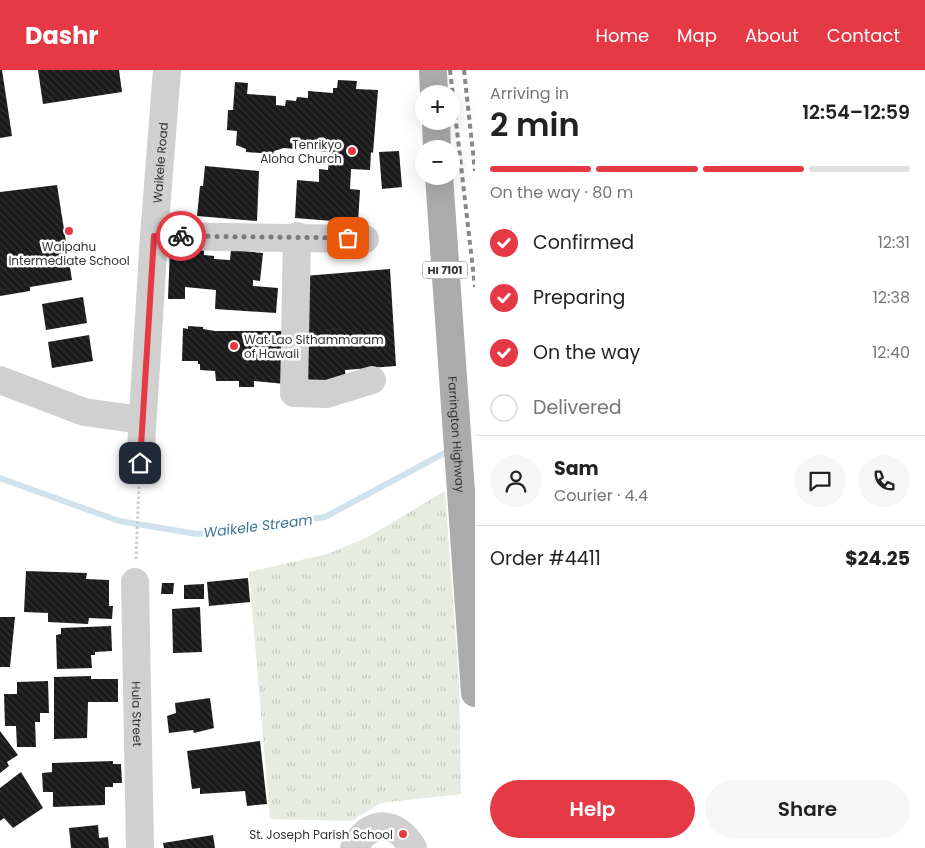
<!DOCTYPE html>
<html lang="en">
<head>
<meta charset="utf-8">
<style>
	:root { --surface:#fff; --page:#f6f6f6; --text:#222; --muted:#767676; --line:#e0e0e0; --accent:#e63946 }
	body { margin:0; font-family:Poppins,sans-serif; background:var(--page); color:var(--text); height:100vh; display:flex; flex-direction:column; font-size:19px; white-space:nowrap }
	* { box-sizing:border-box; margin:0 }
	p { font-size:16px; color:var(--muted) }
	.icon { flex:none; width:28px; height:28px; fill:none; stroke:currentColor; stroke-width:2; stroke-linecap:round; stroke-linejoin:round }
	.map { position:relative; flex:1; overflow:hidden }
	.side { display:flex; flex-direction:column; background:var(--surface); width:450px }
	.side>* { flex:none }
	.controls { position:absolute; left:415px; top:15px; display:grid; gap:10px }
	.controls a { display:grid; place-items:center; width:45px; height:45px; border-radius:50%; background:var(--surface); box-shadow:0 5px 20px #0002; font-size:25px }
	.pin { position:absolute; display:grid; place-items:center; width:42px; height:42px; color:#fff; margin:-21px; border-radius:10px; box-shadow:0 2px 8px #0006 }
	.courier { position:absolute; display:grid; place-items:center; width:50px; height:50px; margin:-25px; border:4px solid #e63946; border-radius:50%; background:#fff; color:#222; box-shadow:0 1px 6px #0007 }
	.summary em { font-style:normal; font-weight:600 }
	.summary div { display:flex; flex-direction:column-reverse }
	.summary { display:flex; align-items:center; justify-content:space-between; height:85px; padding:0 15px }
	h1 { font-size:32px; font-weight:600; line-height:38px }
	.bar { display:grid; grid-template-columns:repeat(4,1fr); gap:8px 5px; align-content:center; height:60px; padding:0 15px }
	.bar i { height:6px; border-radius:4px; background:var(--line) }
	.bar .active { background:var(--accent) }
	.bar p { grid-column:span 4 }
	.line { display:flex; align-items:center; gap:12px; padding:0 15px; border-top:1px solid var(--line) }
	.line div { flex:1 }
	.round { display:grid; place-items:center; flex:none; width:52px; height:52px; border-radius:26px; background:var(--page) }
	ol { padding:0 15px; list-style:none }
	li { display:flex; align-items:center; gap:15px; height:55px }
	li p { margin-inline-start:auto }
	li .icon { padding:5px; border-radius:50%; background:var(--accent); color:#fff; stroke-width:4 }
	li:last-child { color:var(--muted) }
	li i { width:28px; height:28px; border:2px solid var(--line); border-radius:50% }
	.button { display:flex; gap:10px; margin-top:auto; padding:10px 15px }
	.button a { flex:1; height:58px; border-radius:30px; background:var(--accent); color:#fff; font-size:20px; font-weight:600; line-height:58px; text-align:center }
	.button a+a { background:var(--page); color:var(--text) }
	header { display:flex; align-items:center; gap:30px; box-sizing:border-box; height:70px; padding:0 25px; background:var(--accent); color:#fff }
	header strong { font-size:24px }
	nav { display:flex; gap:28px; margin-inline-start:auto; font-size:18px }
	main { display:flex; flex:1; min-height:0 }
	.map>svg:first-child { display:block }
</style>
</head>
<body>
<header>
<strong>Dashr</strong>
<nav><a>Home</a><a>Map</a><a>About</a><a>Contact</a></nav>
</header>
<main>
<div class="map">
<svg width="475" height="778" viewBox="0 0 475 778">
	<defs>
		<pattern id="grass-tufts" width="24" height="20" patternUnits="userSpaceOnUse" patternTransform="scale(1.25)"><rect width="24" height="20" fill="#e6ecdf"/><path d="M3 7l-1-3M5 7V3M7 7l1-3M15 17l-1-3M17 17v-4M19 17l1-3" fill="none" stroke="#c6cbc0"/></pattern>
		<pattern id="building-back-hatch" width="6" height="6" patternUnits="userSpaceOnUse" patternTransform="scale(1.25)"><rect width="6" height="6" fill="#1a1a1a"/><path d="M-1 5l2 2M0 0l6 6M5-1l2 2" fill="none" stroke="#333"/></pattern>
	</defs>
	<rect width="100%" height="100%" fill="#fff"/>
	<!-- grass -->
	<path fill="url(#grass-tufts)" d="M 445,421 L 459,613 L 461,724 L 381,733 L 351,751 L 270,749 L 249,502 L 327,484 L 366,468 Z"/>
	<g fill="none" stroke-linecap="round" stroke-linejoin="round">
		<!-- stream -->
		<path stroke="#cfe2ee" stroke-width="6" d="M 0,408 L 119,451 L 197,464 L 325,447 L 452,379"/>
	</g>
	<!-- building -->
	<path fill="url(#building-back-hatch)" d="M 0,0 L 2,0 L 12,66 L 0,68 Z
		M 38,0 L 119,0 L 122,22 L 43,34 Z
		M 338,10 L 357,11 L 356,19 L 378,20 L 373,83 L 371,82 L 370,100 L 351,99 L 350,119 L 360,120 L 358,153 L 295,148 L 297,110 L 319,112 L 319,99 L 328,100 L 330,80 L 328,82 L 284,78 L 274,81 L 273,84 L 246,82 L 246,79 L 236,75 L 237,61 L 227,60 L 228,40 L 233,40 L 235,12 L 248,13 L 247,24 L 276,26 L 276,35 L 285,36 L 286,30 L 296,31 L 297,27 L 308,28 L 308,21 L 333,23 L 333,18 L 337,18 Z
		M 399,81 L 402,117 L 382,119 L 379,82 Z
		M 205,96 L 259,101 L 257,151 L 197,146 L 200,116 L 203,116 Z
		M 57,115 L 72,210 L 30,217 L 30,221 L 0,226 L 0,122 Z
		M 194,175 L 204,176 L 204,185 L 214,186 L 214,189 L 230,190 L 231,180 L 263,183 L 260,211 L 253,210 L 253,216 L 278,218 L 276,243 L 215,239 L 216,220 L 185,217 L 185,229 L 168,229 L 170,178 L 189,179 L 188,187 L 193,187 Z
		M 390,199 L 396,296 L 345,300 L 346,311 L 306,313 L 304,206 Z
		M 83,227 L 87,253 L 46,260 L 42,234 Z
		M 188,256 L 203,257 L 203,259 L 215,261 L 286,261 L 285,314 L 254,311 L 254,317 L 239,317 L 239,311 L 216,311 L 215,301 L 200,300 L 200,294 L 198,294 L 198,291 L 182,291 L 183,258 L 188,259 Z
		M 89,265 L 93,291 L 52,298 L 48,272 Z
		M 26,501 L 87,503 L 86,509 L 109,510 L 109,536 L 113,536 L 112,549 L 89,548 L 88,554 L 48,552 L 48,543 L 24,542 Z
		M 248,508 L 250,532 L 209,536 L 207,512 Z
		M 162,513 L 174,513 L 173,524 L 161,524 Z
		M 204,514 L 204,529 L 184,529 L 184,515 Z
		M 200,537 L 202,582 L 173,583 L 172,539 Z
		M 0,547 L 15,547 L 10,597 L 0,597 Z
		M 111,556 L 112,581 L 95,582 L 95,585 L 91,585 L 92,598 L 57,599 L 56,565 L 61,564 L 61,558 Z
		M 91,606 L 91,609 L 118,609 L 118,632 L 88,632 L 87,668 L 54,669 L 54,607 Z
		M 48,611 L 49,643 L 40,643 L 40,652 L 35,652 L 36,677 L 17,677 L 16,656 L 5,656 L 4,624 L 17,624 L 17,612 Z
		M 210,628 L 214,658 L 194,663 L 193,660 L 169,663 L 167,646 L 176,643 L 175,633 Z
		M 0,661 L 18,685 L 7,692 L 9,696 L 0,703 Z
		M 260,671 L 267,734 L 247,736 L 245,721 L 200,724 L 200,718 L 192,719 L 187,681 Z
		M 113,691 L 113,694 L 121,694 L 122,713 L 113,713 L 113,717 L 105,717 L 105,735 L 53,737 L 53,722 L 43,722 L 42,703 L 52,702 L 52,693 Z
		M 21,702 L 43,738 L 13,758 L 4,748 L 0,751 L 0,718 Z
		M 98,755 L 99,768 L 108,767 L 109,778 L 71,778 L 69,758 Z
		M 213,765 L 215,778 L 164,778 L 163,773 Z"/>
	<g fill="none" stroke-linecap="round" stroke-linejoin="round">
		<!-- path -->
		<path stroke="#cdcdcd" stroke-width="3" stroke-dasharray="2.5 2.5" stroke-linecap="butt" d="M 136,489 L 139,415"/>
		<!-- minor -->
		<g stroke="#d0d0d0" stroke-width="28">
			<path d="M 154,166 L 365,169"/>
			<path d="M 297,166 L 294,323 L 327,324 L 372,310"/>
			<path d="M 0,310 L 84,342 L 142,350"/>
			<path id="s1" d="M 140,393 L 154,166 L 167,0"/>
			<path id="s2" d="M 135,512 L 140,778"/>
			<path d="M 354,778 C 370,748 396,750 413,778"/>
		</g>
		<!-- major -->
		<g stroke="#ababab" stroke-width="28">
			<path d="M 433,0 L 434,24"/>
			<path d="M 436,51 L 437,79"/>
			<path id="s3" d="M 439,106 L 475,623"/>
		</g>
		<!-- rail -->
		<path stroke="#888" stroke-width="4" stroke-dasharray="5 4" stroke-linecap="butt" d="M 450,0 L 475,217
			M 464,0 L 475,101"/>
	</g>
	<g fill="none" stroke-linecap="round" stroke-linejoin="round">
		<!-- done -->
		<path stroke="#7a7a7a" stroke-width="5" stroke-dasharray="0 9" d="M 181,166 L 348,168"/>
		<!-- route -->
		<path stroke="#e63946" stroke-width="6" d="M 140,393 L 154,166 L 181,166"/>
	</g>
	<!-- markers -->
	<g fill="#e63946" stroke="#fff" stroke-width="2">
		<circle cx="352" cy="81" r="5"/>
		<circle cx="69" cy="161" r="5"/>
		<circle cx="234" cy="276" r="5"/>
		<circle cx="403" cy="764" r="5"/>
	</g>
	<g text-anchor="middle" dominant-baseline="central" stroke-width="5" stroke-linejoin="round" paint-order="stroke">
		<!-- shield labels -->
		<rect fill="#fff" stroke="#707070" stroke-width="1" x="422.5" y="191.5" width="45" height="17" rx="4"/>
		<g font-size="11" font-weight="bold" fill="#333">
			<text x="445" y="200">HI 7101</text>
		</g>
		<!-- poi labels -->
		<g font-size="12" fill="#333" stroke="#fff" text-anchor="end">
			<text x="342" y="74">Tenrikyo<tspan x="342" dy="14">Aloha Church</tspan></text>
			<text x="69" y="176" text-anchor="middle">Waipahu<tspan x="69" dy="14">Intermediate School</tspan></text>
			<text x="244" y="269" text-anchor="start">Wat Lao Sithammaram<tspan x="244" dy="14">of Hawaii</tspan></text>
			<text x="393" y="764">St. Joseph Parish School</text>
		</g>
		<!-- street labels -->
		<g font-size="12" fill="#333" stroke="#fff">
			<text stroke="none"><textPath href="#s1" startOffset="301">Waikele Road</textPath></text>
			<text stroke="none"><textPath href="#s3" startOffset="259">Farrington Highway</textPath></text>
			<text stroke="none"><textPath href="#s2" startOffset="132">Hula Street</textPath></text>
		</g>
		<!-- water labels -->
		<g font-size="14" font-style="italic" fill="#3f7597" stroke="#fff">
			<text transform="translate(258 456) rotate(-7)">Waikele Stream</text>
		</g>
	</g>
</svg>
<div class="controls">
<a>+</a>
<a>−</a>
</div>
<div class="pin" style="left:348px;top:168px;background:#ea580c"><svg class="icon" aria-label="bag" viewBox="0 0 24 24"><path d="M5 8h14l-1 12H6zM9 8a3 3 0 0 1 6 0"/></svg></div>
<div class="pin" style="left:140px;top:393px;background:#1f2937"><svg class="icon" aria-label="home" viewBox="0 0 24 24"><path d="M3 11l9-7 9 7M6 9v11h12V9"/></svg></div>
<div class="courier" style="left:181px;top:166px"><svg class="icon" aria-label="bike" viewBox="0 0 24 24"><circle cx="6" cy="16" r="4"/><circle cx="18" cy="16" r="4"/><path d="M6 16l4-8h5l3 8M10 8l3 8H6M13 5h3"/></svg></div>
</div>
<section class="side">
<div class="summary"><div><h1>2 min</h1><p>Arriving in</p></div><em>12:54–12:59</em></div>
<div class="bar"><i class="active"></i><i class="active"></i><i class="active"></i><i></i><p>On the way · 80 m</p></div>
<ol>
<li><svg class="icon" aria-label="check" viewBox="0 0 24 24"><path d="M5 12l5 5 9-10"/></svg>Confirmed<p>12:31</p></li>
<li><svg class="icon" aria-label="check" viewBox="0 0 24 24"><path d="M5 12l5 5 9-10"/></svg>Preparing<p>12:38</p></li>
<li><svg class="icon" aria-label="check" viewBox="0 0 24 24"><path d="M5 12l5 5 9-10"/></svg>On the way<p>12:40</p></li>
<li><i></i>Delivered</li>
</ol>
<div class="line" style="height:90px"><a class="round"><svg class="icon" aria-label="person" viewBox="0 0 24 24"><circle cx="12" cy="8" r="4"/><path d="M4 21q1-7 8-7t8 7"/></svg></a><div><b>Sam</b><p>Courier · 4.4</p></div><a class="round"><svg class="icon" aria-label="chat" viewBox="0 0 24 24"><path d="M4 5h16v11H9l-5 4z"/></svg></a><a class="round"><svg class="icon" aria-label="phone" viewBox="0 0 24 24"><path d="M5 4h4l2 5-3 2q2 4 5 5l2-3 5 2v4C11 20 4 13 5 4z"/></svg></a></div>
<div class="line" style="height:65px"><div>Order #4411</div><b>$24.25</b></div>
<div class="button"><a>Help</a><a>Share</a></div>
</section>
</main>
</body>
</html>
